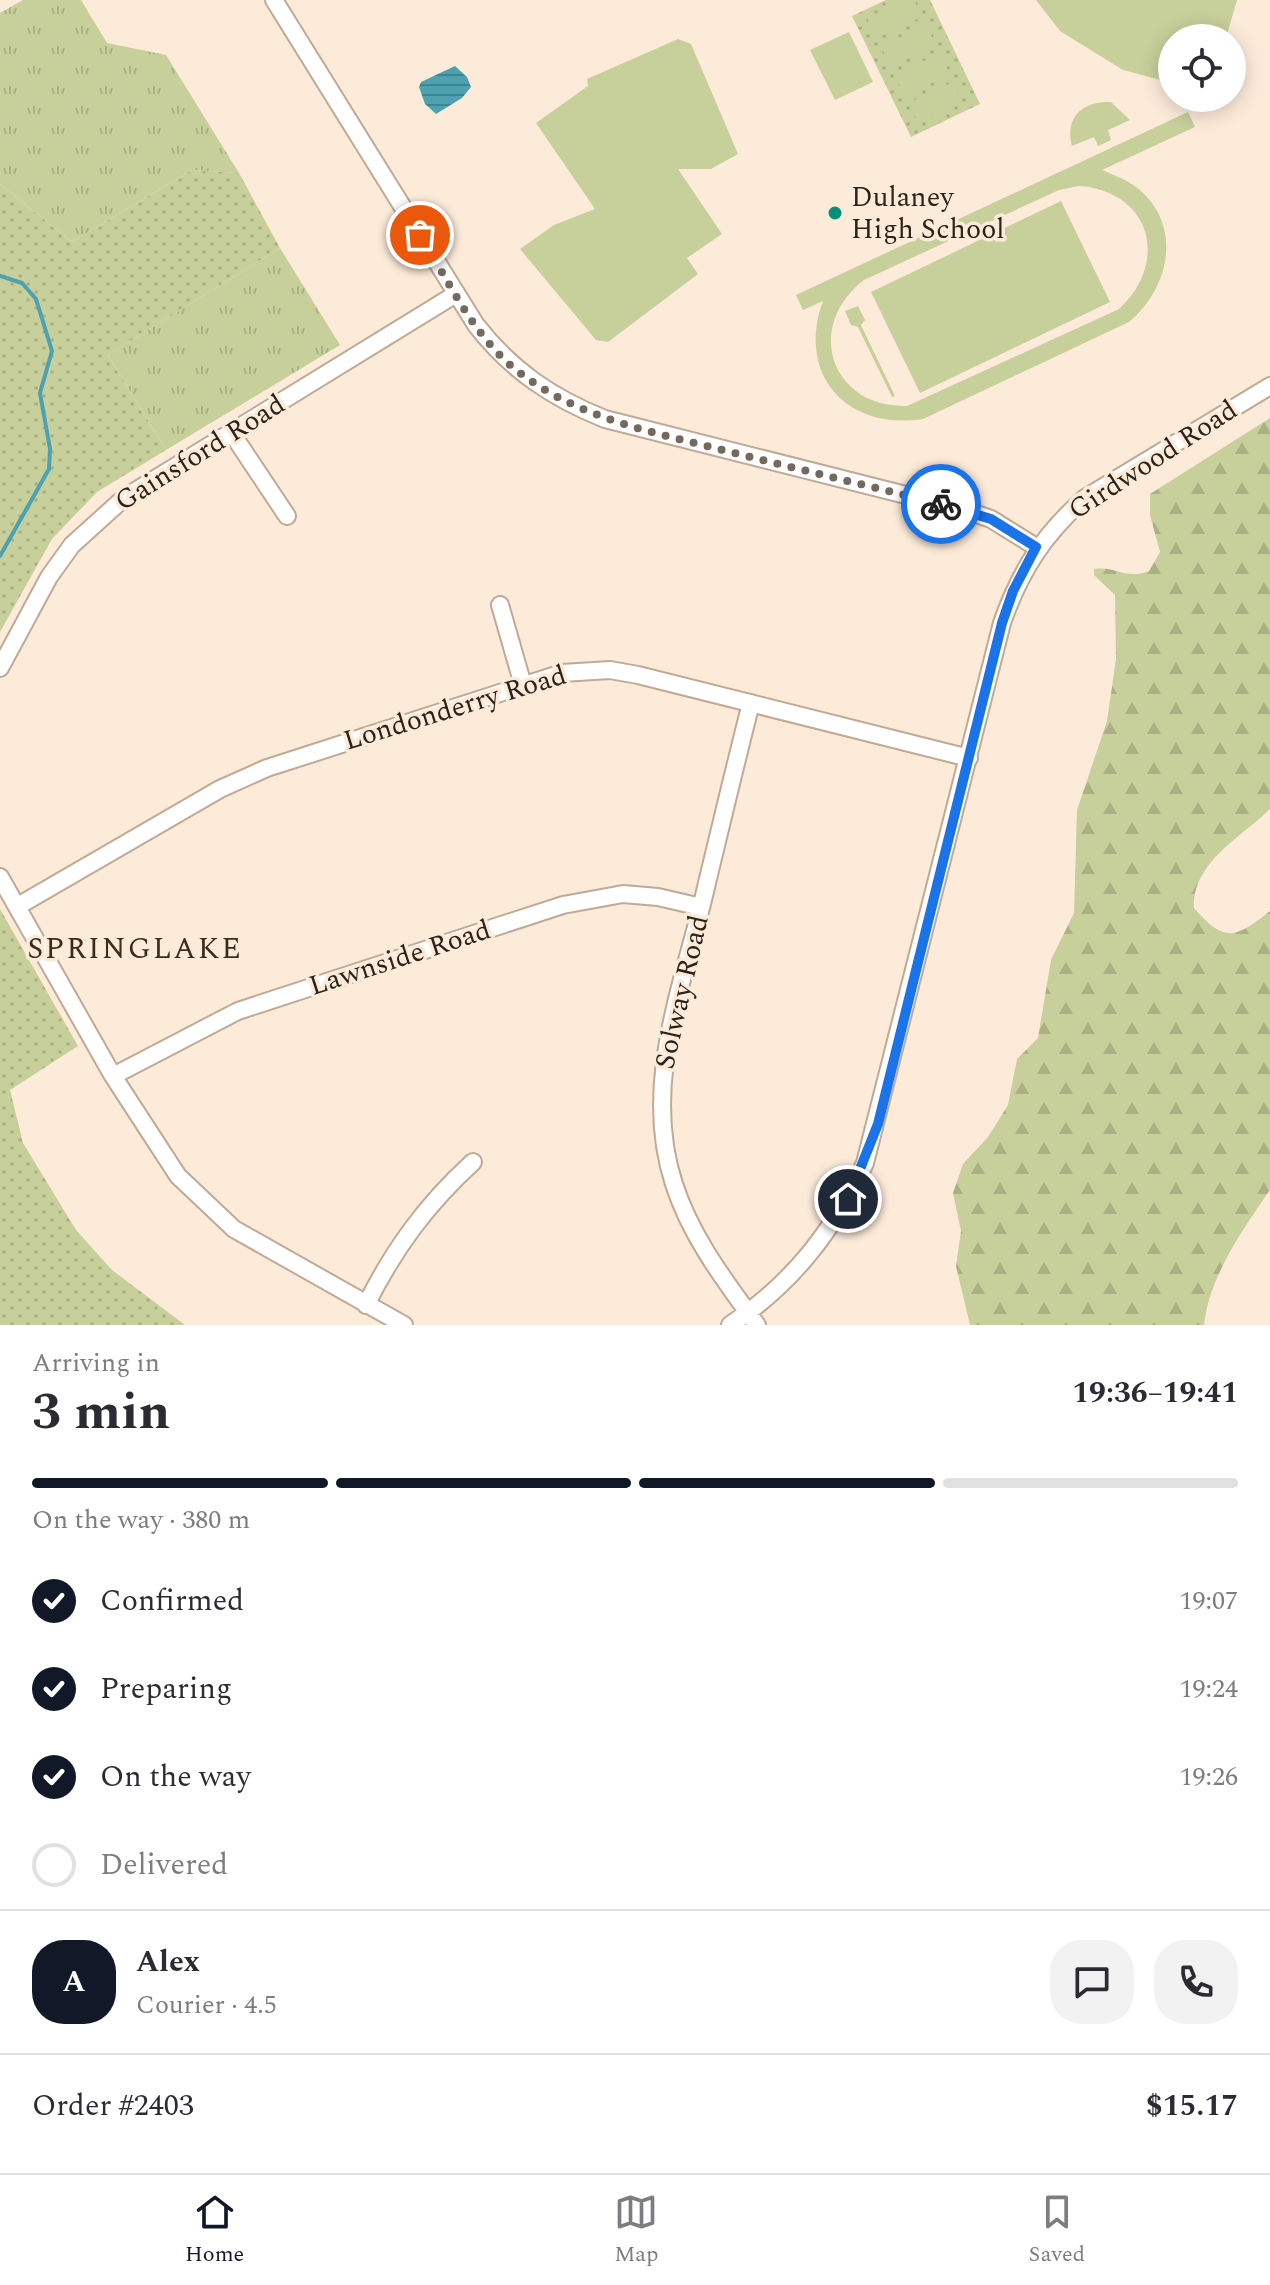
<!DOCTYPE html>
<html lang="en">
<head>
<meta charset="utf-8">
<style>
	:root { --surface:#fff; --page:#f2f2f3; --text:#2b2b33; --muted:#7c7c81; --line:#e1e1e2; --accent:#111827 }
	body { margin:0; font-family:Spectral,serif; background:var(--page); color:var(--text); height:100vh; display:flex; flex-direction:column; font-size:30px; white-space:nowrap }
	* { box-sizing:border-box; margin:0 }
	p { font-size:26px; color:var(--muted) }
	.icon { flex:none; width:44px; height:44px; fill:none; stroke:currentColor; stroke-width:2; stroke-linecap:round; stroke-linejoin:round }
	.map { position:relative; height:1325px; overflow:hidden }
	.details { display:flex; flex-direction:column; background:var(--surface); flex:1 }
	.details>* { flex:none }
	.fabs { position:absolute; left:1158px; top:24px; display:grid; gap:16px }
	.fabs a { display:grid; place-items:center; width:88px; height:88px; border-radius:50%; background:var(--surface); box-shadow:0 4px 20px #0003; font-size:40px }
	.pin { position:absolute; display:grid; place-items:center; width:68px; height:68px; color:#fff; margin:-34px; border:4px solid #fff; border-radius:50%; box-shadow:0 2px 8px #0007 }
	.courier { position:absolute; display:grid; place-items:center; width:80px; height:80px; margin:-40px; border:6px solid #1a73e8; border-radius:50%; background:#fff; color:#222; box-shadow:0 2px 10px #0007 }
	.summary em { font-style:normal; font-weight:700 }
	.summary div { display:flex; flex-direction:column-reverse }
	.summary { display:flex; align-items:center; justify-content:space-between; height:136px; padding:0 32px }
	h1 { font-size:52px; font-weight:700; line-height:60px }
	.bar { display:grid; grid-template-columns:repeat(4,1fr); gap:12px 8px; align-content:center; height:96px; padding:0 32px }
	.bar i { height:10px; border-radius:6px; background:var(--line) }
	.bar .selected { background:var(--accent) }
	.bar p { grid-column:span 4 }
	.line { display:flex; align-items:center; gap:20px; padding:0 32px; border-top:2px solid var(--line) }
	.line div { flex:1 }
	.round { display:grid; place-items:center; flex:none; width:84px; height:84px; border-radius:32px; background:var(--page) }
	ol { padding:0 32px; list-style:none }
	li { display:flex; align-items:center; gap:24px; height:88px }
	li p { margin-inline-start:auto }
	li .icon { padding:8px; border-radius:50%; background:var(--accent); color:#fff; stroke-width:4 }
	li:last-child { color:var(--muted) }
	li i { width:44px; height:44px; border:4px solid var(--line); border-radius:50% }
	.menu { display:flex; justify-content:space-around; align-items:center; height:112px; border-top:2px solid var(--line); background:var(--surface); font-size:22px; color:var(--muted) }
	.menu a { display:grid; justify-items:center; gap:4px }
	.menu .selected { color:var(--accent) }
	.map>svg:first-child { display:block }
</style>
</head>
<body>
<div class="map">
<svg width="1270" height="1325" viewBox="0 0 1270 1325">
	<defs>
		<pattern id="grass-tufts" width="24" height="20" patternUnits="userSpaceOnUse" patternTransform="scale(2)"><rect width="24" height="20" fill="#c7cf9a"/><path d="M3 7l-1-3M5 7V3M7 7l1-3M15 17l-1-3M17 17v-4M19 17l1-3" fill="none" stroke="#abb184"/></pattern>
		<pattern id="forest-firs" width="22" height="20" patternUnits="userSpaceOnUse" patternTransform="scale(2)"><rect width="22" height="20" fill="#c7cf9a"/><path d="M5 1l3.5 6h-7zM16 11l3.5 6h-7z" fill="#abb184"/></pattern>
		<pattern id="park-dots" width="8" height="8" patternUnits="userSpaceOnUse" patternTransform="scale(2)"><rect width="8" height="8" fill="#c7cf9a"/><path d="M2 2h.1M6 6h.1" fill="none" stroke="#abb184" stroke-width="1.8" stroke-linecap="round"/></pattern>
		<pattern id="water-rules" width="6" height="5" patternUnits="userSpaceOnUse" patternTransform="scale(2)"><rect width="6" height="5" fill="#4ea1b1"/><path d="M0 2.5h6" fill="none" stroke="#41838f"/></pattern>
	</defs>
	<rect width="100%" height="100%" fill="#fdebda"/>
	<!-- grass -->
	<path fill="url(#grass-tufts)" d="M 23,0 L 81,0 L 107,43 L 166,55 L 239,173 L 192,170 L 72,242 L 0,184 L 0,13 Z
		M 280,248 L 340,345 L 166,450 L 108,355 Z"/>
	<!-- forest -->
	<path fill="url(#forest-firs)" d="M 1270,418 L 1270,809 C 1242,837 1192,862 1194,908 C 1225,944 1236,938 1270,911 L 1270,1190 C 1243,1229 1209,1277 1204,1325 L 970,1325 L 956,1266 L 961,1231 L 953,1193 L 963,1164 L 988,1137 L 1008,1105 L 1017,1059 L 1038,1038 L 1051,960 L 1074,913 L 1077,810 L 1107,721 L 1116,659 L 1115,595 L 1094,575 L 1094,569 C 1117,566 1124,580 1149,571 L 1160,552 L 1150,515 L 1150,494 Z"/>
	<!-- park -->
	<path fill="url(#park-dots)" d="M 886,0 L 930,0 L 980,104 L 911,137 L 852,16 Z
		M 192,170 L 239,173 L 280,248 L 108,355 L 166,450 L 97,492 L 52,539 L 0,632 L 0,184 L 72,242 Z
		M 0,909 L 78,1046 L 10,1090 L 23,1143 L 76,1230 L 112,1270 L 185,1325 L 0,1325 Z"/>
	<!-- pitch -->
	<path fill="#c7cf9a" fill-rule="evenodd" d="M 904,0 L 914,0 L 922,17 L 877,38 L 867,18 Z
		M 1036,0 L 1237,0 L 1226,38 L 1172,38 L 1172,83 L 1123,70 L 1060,31 Z
		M 926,25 L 936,45 L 891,67 L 881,46 Z
		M 849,32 L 873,82 L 835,100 L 810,50 Z
		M 678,39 L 691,44 L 738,154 L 711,169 L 678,169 L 722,234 L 687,258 L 698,274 L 608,342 L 596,340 L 520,249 L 554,225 L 595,209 L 536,123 L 588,86 L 587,79 Z
		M 940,53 L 950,74 L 905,96 L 895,75 Z
		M 953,82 L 963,103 L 919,124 L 909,103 Z
		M 1111,102 L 1130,120 L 1108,130 L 1111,140 L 1098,146 L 1094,137 L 1072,146 C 1064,116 1084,101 1111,102 Z
		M 1188,112 L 1195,127 L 1102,170 C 1113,175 1126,179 1136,187 C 1184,224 1170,288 1129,322 L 923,419 C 847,431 796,375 823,301 L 803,310 L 796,295 ZM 1079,186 C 1151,191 1170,262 1119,309 L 907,406 C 830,408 804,326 864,280 L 1059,190 Z
		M 1061,201 L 1110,302 L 920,393 L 871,292 Z
		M 858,306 L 865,320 L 861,325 L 895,396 L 892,397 L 858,327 L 851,325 L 845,311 Z"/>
	<!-- water -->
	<path fill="url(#water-rules)" d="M 455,66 L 467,77 L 471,87 L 462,98 L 436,114 L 425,104 L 419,87 L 421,82 Z"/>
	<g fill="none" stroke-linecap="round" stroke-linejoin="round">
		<!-- stream -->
		<path stroke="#4ea1b1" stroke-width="4" d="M 0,276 L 22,283 L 36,299 L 52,351 L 40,393 L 50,449 L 49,469 L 0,556"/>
		<defs>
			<path id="minor" d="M 274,0 L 476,325 C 511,370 552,398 605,419 L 965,510 L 991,519 L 1036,547
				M 231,432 L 287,516
				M 500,605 L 523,685
				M 0,668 L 49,577 L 72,545 L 124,498 L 456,294
				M 751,703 C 734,770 718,837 702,904 C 679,996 643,1090 674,1184 C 691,1237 725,1281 757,1325
				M 0,877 L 113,1076 L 178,1176 L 234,1229 L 404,1325
				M 18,906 L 220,789 L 267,768 L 562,673 L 610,670 L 638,675 L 969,758
				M 113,1076 L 238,1011 L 563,905 L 623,894 L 658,897 L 701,907
				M 366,1305 C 394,1249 426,1205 473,1162
				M 730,1325 C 792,1284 834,1230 865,1163 L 1002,623 C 1020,571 1044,534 1085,498 L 1270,386"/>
		</defs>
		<!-- minor casing -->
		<use href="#minor" stroke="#beaa96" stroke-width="20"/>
		<!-- minor -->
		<use href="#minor" stroke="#fff" stroke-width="16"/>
	</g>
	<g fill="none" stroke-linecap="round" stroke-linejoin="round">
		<!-- done -->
		<path stroke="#74695e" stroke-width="8" stroke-dasharray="0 14.4" d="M 420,235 C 448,280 473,335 515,369 C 578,420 658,433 734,453 C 803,470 872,487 941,504"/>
		<!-- route -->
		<path stroke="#1a73e8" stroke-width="10" d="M 848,1199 L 878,1124 L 1002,623 L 1013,591 L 1036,547 L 991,519 L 941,504"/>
	</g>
	<!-- markers -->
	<circle fill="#04917b" stroke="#fdebda" stroke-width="3" cx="835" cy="213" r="8"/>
	<g text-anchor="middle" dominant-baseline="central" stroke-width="7" stroke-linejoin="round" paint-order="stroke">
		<!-- poi labels -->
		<g font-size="28" fill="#2b231b" stroke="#fdebda" text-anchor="start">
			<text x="851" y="197">Dulaney<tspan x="851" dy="32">High School</tspan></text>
		</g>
		<!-- street labels -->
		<g font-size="28" fill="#2b231b" stroke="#fdebda">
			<text transform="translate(200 453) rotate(-32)">Gainsford Road</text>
			<text transform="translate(1153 460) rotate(-33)">Girdwood Road</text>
			<text transform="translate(455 708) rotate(-17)">Londonderry Road</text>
			<text transform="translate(400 958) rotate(-18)">Lawnside Road</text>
			<text transform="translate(682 992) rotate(-77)">Solway Road</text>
		</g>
		<!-- neighbourhood labels -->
		<g font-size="30" letter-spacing="2" fill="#3c2c1b" stroke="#fdebda">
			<text x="135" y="949">SPRINGLAKE</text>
		</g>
	</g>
</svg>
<div class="fabs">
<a><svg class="icon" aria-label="locate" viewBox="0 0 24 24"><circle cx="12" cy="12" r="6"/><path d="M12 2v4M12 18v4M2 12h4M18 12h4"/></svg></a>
</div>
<div class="pin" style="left:420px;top:235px;background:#ea580c"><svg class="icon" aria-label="bag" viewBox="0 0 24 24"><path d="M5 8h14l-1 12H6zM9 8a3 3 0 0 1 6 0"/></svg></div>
<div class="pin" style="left:848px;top:1199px;background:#1f2937"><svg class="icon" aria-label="home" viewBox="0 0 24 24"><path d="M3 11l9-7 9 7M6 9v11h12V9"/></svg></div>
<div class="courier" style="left:941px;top:504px"><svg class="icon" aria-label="bike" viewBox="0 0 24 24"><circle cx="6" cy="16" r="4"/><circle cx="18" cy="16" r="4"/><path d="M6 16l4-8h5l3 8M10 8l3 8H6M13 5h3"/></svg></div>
</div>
<section class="details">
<div class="summary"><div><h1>3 min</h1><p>Arriving in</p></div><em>19:36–19:41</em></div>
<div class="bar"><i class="selected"></i><i class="selected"></i><i class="selected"></i><i></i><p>On the way · 380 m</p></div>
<ol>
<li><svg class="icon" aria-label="check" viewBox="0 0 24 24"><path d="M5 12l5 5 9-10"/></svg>Confirmed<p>19:07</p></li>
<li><svg class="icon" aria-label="check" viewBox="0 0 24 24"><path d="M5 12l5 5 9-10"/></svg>Preparing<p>19:24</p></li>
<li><svg class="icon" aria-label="check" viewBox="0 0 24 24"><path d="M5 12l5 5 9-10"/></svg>On the way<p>19:26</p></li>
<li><i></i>Delivered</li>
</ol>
<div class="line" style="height:144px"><b class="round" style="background:var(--accent);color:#fff">A</b><div><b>Alex</b><p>Courier · 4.5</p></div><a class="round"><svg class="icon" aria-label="chat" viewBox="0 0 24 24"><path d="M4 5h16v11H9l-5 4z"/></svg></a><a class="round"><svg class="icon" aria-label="phone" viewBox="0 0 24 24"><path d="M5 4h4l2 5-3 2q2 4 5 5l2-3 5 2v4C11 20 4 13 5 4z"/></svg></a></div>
<div class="line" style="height:104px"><div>Order #2403</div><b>$15.17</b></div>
</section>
<nav class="menu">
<a class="selected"><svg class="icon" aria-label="home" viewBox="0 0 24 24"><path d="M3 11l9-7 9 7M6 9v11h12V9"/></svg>Home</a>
<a><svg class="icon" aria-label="map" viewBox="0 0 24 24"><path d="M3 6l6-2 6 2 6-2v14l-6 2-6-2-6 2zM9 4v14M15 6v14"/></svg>Map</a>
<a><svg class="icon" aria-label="saved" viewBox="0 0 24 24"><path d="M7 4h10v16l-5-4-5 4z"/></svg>Saved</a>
</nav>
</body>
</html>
